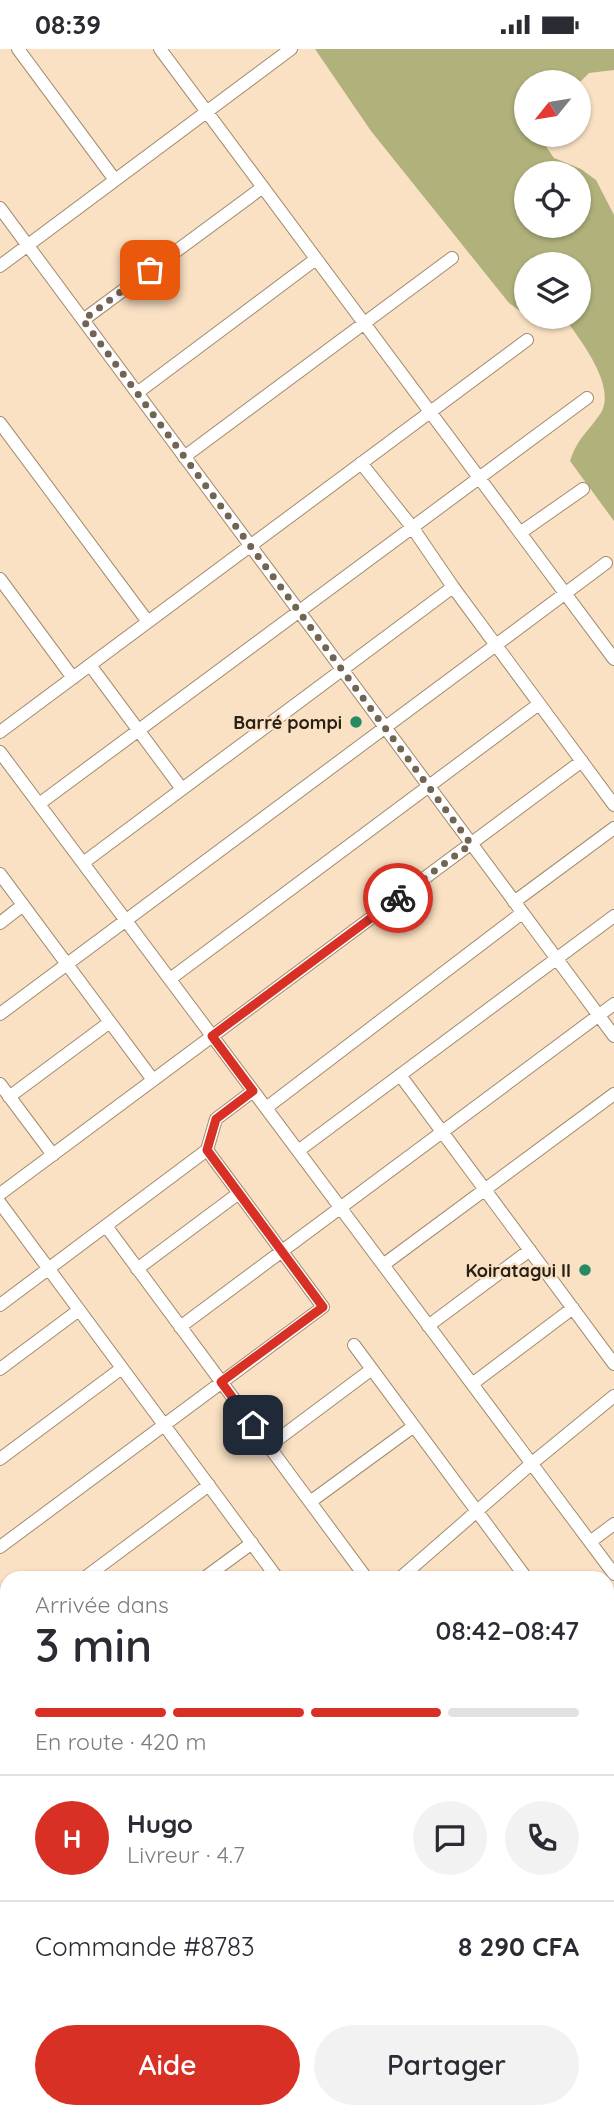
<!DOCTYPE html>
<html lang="fr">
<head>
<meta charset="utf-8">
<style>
	:root { --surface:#fff; --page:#f2f2f3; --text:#2b2b33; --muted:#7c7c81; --line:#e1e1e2; --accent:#d93025 }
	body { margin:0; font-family:Quicksand,sans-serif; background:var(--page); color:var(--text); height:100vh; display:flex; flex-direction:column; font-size:26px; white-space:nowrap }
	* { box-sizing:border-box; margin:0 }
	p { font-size:23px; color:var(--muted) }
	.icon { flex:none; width:38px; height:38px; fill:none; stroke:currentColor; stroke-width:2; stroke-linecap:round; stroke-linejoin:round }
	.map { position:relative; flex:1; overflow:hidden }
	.details { position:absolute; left:0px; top:1522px; width:614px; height:548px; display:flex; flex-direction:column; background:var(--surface); border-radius:21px 21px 0 0; box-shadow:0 2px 5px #0004 }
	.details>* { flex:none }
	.needle { width:46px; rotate:240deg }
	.buttons { position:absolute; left:514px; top:21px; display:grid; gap:14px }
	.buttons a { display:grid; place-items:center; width:77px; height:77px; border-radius:50%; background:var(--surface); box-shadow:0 2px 5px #0004; font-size:35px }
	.pin { position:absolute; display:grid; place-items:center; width:60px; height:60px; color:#fff; margin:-30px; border-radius:14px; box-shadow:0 4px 10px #0006 }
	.courier { position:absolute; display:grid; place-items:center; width:70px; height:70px; margin:-35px; border:5px solid #d93025; border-radius:50%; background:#fff; color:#222; box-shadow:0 2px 9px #0007 }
	.head em { font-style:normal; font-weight:600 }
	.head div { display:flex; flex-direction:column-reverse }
	.head { display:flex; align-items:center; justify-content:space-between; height:119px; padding:0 35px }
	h1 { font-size:46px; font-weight:600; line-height:52px }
	.bar { display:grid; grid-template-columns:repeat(4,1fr); gap:10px 7px; align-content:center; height:84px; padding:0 35px }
	.bar i { height:9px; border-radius:5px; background:var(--line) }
	.bar .current { background:var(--accent) }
	.bar p { grid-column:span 4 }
	.line { display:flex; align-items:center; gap:18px; padding:0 35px; border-top:2px solid var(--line) }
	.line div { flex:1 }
	.round { display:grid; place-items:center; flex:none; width:74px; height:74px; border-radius:37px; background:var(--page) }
	.primary-button { display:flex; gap:14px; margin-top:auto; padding:14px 35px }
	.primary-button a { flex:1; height:80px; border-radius:42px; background:var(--accent); color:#fff; font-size:28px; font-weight:600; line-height:80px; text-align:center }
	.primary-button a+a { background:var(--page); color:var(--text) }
	.status { display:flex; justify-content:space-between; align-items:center; height:49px; padding:0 35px; background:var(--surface); direction:ltr }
	.status svg { height:19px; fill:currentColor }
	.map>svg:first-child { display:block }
</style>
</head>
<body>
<div class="status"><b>08:39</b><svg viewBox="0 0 49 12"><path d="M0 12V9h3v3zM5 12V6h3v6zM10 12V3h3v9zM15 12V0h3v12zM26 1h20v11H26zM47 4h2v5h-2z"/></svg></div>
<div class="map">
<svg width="614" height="2070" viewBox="0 0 614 2070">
	<rect width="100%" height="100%" fill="#fae1c3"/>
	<!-- water -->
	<path fill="#b0b17b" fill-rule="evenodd" d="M 315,0 L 614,0 L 614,21 L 589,24 L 579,34 L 527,33 L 527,86 L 538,86 L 554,109 L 581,120 L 596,131 L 614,166 L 614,472 L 570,412 C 579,386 589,383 602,362 C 614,336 584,296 569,275 L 538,275 L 528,268 L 579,268 L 579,215 L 527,215 L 527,267 L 509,254 L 371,82 ZM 527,124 L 579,124 L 579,177 L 527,177 Z"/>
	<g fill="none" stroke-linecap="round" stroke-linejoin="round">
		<defs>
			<path id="street" d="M 18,0 L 115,131
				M 160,0 L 614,610
				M 0,159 L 614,987
				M 0,217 L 291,0
				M 83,271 L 263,138
				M 137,344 L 316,210
				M 0,374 L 148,573
				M 184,408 L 452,209
				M 361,414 L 412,478 L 453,538 L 614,756
				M 520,484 L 583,440
				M 0,530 L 73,629
				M 90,616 L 182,740
				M 0,683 L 527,291
				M 0,703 L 614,1525
				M 39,755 L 587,349
				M 83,814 L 453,538
				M 0,825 L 153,1031
				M 514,853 L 614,779
				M 0,874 L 23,856
				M 170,930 L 539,655
				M 0,965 L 606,514
				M 400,1026 L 614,1315
				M 0,1035 L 53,1106
				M 9,1048 L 110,973
				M 266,1059 L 522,864
				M 298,1102 L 614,867
				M 0,1145 L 582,712
				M 0,1154 L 278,1530
				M 106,1177 L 367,1530
				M 383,1216 L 614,1045
				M 137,1220 L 239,1144
				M 0,1256 L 207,1101 L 216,1070 L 253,1042
				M 428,1277 L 530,1201
				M 180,1278 L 614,955
				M 354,1296 L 527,1530
				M 0,1320 L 79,1261
				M 472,1335 L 573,1259
				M 269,1397 L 372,1320
				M 0,1410 L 122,1319
				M 310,1453 L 414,1377
				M 590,1493 L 614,1475
				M 0,1498 L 323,1258 L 207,1101
				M 83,1530 L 209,1436
				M 203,1530 L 252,1494
				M 399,1530 L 531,1415 L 614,1347
				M 0,1591 L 7,1586
				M 607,1638 L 614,1647
				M 0,1642 L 7,1651
				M 607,1661 L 614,1656
				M 607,1751 L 614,1746
				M 0,1803 L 7,1798
				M 0,1812 L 7,1822
				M 607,1843 L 614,1837
				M 607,1854 L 614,1863
				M 607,1936 L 614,1931
				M 0,1945 L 7,1940
				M 607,1973 L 614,1982
				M 186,2063 L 191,2070
				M 313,2063 L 318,2070
				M 0,2066 L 7,2061
				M 144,2070 L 153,2063
				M 427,2070 L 437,2063
				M 595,2070 L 605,2063"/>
		</defs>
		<!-- street casing -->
		<use href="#street" stroke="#a28b6f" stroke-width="14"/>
		<!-- street -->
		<use href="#street" stroke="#fff" stroke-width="12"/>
	</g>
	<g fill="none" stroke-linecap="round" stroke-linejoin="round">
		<!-- done -->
		<path stroke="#726452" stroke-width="7" stroke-dasharray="0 12.6" d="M 150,221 L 83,271 L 471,795 L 398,849"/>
		<!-- route -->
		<path stroke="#d93025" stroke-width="9" d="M 253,1376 L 221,1333 L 323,1258 L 207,1101 L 216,1070 L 253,1042 L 212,987 L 398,849"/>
	</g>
	<!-- markers -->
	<g fill="#278a63" stroke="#fae1c3" stroke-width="2.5">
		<circle cx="356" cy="673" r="7"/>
		<circle cx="585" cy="1221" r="7"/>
	</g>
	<g text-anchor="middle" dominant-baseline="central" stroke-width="5" stroke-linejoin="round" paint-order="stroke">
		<!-- poi labels -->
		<g font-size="18" font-weight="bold" fill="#292015" stroke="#fae1c3" text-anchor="end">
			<text x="342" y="673">Barré pompi</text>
			<text x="571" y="1221">Koiratagui II</text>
		</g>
	</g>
</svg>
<div class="buttons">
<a><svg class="needle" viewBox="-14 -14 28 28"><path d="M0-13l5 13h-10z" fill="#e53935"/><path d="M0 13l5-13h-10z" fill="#7c7c81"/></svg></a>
<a><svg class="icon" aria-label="locate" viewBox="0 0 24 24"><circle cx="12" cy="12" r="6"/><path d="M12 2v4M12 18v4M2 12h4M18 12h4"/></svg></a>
<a><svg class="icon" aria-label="layers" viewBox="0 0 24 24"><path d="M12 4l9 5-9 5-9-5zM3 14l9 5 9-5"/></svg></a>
</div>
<div class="pin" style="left:150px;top:221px;background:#ea580c"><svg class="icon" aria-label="bag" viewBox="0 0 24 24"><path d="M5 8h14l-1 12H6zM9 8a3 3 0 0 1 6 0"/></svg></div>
<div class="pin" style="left:253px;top:1376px;background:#1f2937"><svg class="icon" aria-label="home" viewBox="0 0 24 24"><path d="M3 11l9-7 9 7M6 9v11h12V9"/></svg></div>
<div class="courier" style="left:398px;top:849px"><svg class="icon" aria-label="bike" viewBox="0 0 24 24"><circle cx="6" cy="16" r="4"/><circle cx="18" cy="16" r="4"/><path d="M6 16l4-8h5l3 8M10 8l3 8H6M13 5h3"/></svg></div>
<section class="details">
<div class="head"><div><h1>3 min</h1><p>Arrivée dans</p></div><em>08:42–08:47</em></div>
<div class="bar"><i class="current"></i><i class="current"></i><i class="current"></i><i></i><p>En route · 420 m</p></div>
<div class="line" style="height:126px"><b class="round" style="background:var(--accent);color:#fff">H</b><div><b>Hugo</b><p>Livreur · 4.7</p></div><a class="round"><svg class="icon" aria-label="chat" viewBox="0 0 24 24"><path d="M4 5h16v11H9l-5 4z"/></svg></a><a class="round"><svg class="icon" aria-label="phone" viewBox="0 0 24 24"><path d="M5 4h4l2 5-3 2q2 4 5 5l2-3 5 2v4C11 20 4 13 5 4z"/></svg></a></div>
<div class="line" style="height:91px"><div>Commande #8783</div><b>8 290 CFA</b></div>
<div class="primary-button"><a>Aide</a><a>Partager</a></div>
</section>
</div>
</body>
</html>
